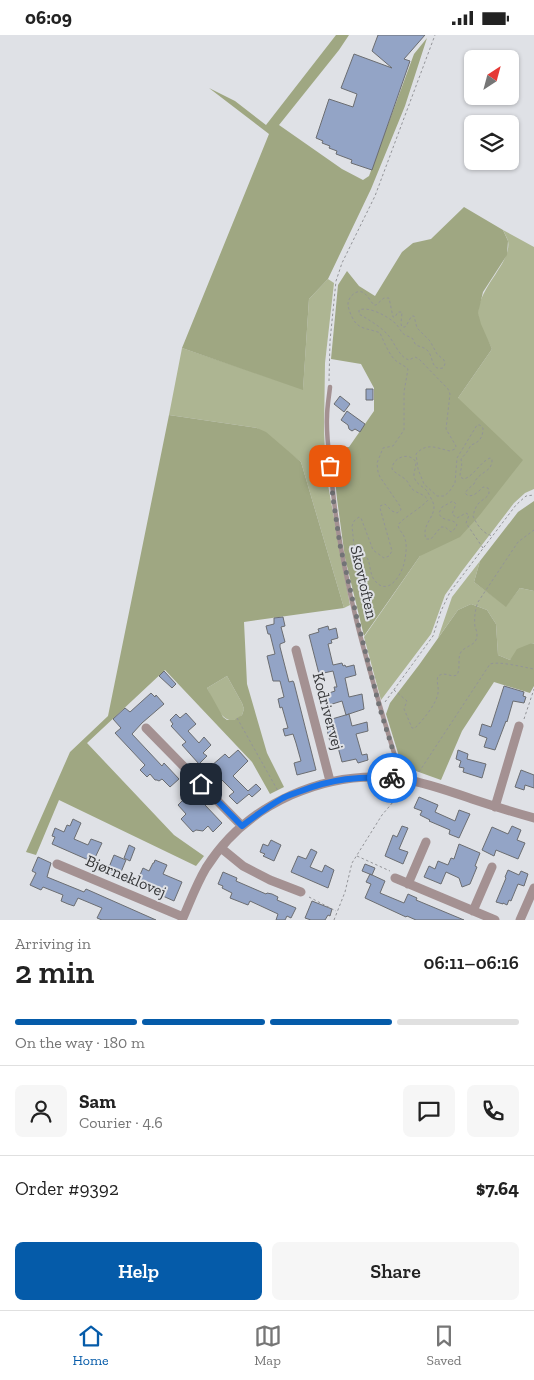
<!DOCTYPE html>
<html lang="en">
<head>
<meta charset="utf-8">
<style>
	:root { --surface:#fff; --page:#f6f6f6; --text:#222; --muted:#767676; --line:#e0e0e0; --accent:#055ba9 }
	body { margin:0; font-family:"Zilla Slab",serif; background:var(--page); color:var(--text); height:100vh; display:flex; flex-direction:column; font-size:19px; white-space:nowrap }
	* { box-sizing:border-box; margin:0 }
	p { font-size:16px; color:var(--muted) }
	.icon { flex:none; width:28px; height:28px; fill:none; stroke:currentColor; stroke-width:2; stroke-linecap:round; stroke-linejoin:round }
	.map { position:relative; height:885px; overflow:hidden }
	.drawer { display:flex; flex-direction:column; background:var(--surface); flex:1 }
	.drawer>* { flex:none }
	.needle { width:32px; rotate:36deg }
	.controls { position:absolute; left:464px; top:15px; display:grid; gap:10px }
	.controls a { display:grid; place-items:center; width:55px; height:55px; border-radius:8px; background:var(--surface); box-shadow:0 1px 4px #0004; font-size:25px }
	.pin { position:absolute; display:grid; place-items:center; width:42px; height:42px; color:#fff; margin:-21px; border-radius:10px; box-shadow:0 2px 8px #0006 }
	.courier { position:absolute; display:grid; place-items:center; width:50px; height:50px; margin:-25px; border:4px solid #1a73e8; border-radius:50%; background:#fff; color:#222; box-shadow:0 1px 6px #0007 }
	.summary em { font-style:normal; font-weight:600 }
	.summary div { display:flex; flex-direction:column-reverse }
	.summary { display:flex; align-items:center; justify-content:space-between; height:85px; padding:0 15px }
	h1 { font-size:32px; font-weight:600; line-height:38px }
	.bar { display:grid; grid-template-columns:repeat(4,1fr); gap:8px 5px; align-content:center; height:60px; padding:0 15px }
	.bar i { height:6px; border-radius:4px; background:var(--line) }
	.bar .on { background:var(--accent) }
	.bar p { grid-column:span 4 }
	.line { display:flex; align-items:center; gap:12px; padding:0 15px; border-top:1px solid var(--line) }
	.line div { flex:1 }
	.round { display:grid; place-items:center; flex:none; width:52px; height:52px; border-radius:8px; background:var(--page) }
	.action { display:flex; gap:10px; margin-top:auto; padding:10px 15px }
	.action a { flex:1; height:58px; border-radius:8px; background:var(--accent); color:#fff; font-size:20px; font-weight:600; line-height:58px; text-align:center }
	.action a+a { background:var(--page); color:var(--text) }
	.status { display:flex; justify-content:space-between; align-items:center; height:35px; padding:0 25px; background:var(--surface); direction:ltr }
	.status svg { height:14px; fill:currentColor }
	.dock { display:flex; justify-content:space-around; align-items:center; height:70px; border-top:1px solid var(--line); background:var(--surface); font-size:14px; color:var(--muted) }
	.dock a { display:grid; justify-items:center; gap:2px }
	.dock .on { color:var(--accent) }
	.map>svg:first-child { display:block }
</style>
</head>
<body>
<div class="status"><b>06:09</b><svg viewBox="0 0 49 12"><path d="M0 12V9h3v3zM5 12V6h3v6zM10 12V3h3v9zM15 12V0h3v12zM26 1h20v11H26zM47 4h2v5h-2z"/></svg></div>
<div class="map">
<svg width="534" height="885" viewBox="0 0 534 885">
	<rect width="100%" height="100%" fill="#dfe1e6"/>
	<!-- green -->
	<path fill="#adb592" d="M 503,195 L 534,212 L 534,454 L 525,458 L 514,468 L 462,536 L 445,560 L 431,599 L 381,665 L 364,602 L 420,521 L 458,363 L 492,314 C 487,303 477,289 478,277 C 480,251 512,227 508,206 C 507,203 505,199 503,195 Z
		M 328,244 L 334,248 L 325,328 L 324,395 L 326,439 L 350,570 L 344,573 L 301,427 L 257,393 L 169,380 L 182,313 L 303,354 L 309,264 Z
		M 480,526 L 474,547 L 506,571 L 520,553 L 534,556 L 534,609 L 532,608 L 510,625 L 498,620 L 496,589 L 487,575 L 471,569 L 458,575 L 438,603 L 452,562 Z
		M 227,641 L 242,668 L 244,674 L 242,680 C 224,698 213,665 207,653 Z"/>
	<!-- forest -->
	<path fill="#9fa782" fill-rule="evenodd" d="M 336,0 L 349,0 L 339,15 L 279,90 L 342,134 L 363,145 L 369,141 L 414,19 L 427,3 L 405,71 L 371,154 L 328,244 L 309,264 L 303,355 L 182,313 L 269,99 L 209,53 L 235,66 L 266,90 Z
		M 464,172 L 503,195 L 508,206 L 507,220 L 483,257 L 478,278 L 481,289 L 492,314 L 458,363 L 523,425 L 479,481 L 460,502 L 420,521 L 364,601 L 345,523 L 337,464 L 332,413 L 349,412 L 374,376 L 374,353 L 361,329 L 331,324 L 338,250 L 347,236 L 359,251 L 375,261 L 402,217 L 413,208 L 431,204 Z
		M 169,380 L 257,393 L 266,397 L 301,427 L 344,573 L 244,587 L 247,649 L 267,718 L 284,752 L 270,759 L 252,727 L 165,635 L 87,708 L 174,800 L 204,821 L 196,831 L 59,765 L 36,820 L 26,817 L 70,717 L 108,681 ZM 227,641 L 242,668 L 244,674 L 242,680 L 234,685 L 227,685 L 223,682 L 207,653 Z
		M 534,466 L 534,556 L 520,553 L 506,572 L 474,547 L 480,526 L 518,477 Z
		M 471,569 L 487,575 L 496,589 L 498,620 L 510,625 L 517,614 L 532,608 L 534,609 L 534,651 L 530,658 L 494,647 L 462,696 L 441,745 L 402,731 L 386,679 L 390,668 L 419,630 L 458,575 Z"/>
	<!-- building -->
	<path fill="#93a4c6" stroke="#6b6d71" d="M 378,0 L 425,0 L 404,24 L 410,26 L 372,135 L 351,128 L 352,125 L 336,119 L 337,116 L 329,113 L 330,111 L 322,108 L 323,106 L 316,103 L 329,64 L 353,72 L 357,59 L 341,53 L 354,19 L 392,33 L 372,16 Z
		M 366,354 L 373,354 L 373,365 L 366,365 Z
		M 340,361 L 350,369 L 344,377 L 334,369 Z
		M 347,376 L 365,389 L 360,397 L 355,394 L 352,396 L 349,394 L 348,390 L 341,385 Z
		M 283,582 L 285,591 L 281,592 L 285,607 L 280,609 L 280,612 L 289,647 L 293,646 L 294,648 L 316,735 L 297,740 L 294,728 L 301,726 L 296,708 L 293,699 L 285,701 L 283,694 L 288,693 L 282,672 L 280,673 L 278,664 L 284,662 L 280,646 L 273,646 L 267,621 L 275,619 L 270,599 L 268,599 L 266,591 L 274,589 L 274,583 Z
		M 328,591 L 329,595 L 336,593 L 338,603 L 331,605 L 332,608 L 328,609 L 333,630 L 342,628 L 343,631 L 345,630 L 346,632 L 354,630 L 356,640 L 345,643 L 349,662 L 362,659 L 364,674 L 346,680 L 342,666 L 329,670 L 326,659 L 335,656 L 334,652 L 337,652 L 333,636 L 319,639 L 309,600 L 319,597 L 318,594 Z
		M 164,636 L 176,649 L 172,653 L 159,641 Z
		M 504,651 L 524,657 L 523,661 L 526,662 L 524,668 L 513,666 L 507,687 L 506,686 L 495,715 L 484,712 L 487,703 L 479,700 L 482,689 L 491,692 Z
		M 151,658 L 155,662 L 156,660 L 164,669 L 142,688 L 132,699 L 162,731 L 164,728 L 179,744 L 170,752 L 162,744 L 159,746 L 157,745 L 155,745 L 150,739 L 147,742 L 140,735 L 145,730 L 115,698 L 121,693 L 113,684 L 125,673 L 130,677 Z
		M 186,678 L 196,689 L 188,696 L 199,708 L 204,702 L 211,710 L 203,718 L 207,721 L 199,729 L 182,710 L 186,707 L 171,691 L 173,689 L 170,685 L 176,679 L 180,683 Z
		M 349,679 L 352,691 L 367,687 L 368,696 L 356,699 L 362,720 L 367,719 L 368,725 L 358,728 L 356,724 L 342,727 L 336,705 L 330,707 L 326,690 L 333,688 L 332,684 Z
		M 238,715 L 248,726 L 233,741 L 248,756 L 256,749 L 261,754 L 252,762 L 249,759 L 237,769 L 229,761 L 234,757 L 221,744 L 217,748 L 209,740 L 214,735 L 211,731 L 225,719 L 229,723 Z
		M 458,715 L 468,719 L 467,724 L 486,729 L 482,743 L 463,737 L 464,733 L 459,732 L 461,726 L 456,724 Z
		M 521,735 L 534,740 L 534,753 L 525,750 L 524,755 L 515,752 Z
		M 189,753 L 222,788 L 213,797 L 208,791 L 203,796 L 196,795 L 193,797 L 181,784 L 186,779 L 178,770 L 185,763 L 181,759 Z
		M 419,762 L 438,770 L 435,777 L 455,786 L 459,775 L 470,779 L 459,803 L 449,799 L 450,795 L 429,786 L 430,785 L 420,780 L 422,776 L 414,773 Z
		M 73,784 L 81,788 L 74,804 L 88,810 L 91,804 L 102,808 L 93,827 L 52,809 L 55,802 L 52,801 L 55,793 L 64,797 L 67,790 L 70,791 Z
		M 402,791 L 408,793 L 399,814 L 408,817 L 403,829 L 385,821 L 393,800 L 397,802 Z
		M 512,791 L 521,795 L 517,805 L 525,808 L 518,824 L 496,815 L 494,821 L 482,815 L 492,792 L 508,799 Z
		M 271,805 L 281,810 L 274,826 L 263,821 L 265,819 L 260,817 L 263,809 L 268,811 Z
		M 459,809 L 480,818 L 475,831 L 477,832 L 470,849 L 462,852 L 459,843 L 446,837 L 441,849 L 424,842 L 429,831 L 435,834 L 438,826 L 448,830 L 451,823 L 454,824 Z
		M 129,810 L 135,813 L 130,826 L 124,823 Z
		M 311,814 L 317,817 L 310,832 L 322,837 L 325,830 L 334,835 L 328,853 L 291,837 L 298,821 L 306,824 Z
		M 114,820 L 126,825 L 119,842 L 107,837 Z
		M 38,822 L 51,828 L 47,842 L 84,857 L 86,854 L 156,885 L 102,885 L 97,883 L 102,873 L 78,863 L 74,871 L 68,869 L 61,866 L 63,860 L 43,852 L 41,855 L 30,850 L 36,838 L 32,836 Z
		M 155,825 L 167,830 L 163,839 L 182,847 L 174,866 L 136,849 L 143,833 L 149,836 L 153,828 L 154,828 Z
		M 365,829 L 375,833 L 372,840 L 362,836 Z
		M 508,835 L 519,840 L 521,836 L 528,839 L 524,851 L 518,849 L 511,866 L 509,865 L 507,870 L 503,868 L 503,869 L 496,867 L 506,843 L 505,842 Z
		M 223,837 L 237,843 L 236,846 L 266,859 L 267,858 L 272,859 L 278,862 L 277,865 L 296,873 L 291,883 L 287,881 L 285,885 L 276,885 L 278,879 L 250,866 L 248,870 L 230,863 L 232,858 L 222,853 L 223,851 L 218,849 Z
		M 370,839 L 385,846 L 380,858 L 404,868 L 408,859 L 417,863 L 416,865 L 464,885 L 416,885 L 407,881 L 406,882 L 365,863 L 371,849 L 366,847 Z
		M 312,866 L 332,874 L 330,881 L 328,880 L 325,885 L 311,885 L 305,883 Z"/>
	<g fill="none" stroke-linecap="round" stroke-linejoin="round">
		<!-- path -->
		<path stroke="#939498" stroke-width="1" stroke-dasharray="2.5 2.5" stroke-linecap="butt" d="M 329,346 L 330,306 L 336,246 L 342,228 L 375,161 L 435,0
			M 483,513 L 466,488 L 469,480 L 466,478 L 457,483 L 452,479 L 456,469 L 453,466 L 442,472 L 439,478 C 442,488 453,482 457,490 L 453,496 L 451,497 L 445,492 L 441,492 L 431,504 L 426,504 C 421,490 435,483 434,470 C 433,467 429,459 427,456 C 423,451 415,449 414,441 C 413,435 420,428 412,423 C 404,418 392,425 392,434 C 396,439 400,440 405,444 C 409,447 410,454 415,456 C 421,460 424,459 428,465 C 420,474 404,482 398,490 C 399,496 404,499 405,504 C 407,509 406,519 405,524 C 403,539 387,565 373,543 C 370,537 370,530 368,524 L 357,516 L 354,511 L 352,491 L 354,486 L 359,482 L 361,483 L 373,515 L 384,523 L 389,521 L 392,516 L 380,473 L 380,471 L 385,469 L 392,476 L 397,478 L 401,475 L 400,471 L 380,442 L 378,437 L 377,428 L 383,413 L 393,411 L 404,395 L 404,357 L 408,334 C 404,330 399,329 394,324 C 388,317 384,307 380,298 C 372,294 361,295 355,287 C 352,283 348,274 348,269 C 348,262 357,253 364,258 C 368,261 371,267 374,270 L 376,270 L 384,263 L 389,263 L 393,282 L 395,282 L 398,277 L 402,277 L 401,289 L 402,292 L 405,292 C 408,289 409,284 412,281 L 414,281 L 417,293 L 430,306 L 437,319 L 444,325 L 445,329 L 443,333 C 430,336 434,321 427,315 C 424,312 420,312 416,310 C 414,308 414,305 412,303 C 410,302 407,301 405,300 C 400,297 399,291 395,288 C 387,281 369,271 359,275 L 359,279 C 369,285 380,291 388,300 C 395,308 399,322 409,325 L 415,322 L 419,324 L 448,354 L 450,359 L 446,394 L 456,411 L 455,414 L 450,416 C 436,413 427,407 416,419 L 418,434 L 424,449 L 437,461 L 444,461 L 449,457 L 455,448 L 457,423 L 477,390 L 480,390 L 483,393 C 483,402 480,407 471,410 L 467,417 L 461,424 C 463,433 460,434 460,442 L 464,444 C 474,441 480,427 490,423 L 492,424 C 493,438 478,436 474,449 L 468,454 L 465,458 L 467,460 C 473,463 479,456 483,452 L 488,453 C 492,462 483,463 478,469 C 475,473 474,477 473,481 C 477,490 483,499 493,501
			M 394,655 L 407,666 L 404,674 L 412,693 L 415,693 C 423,685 437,668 438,658 C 439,651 436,647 438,641 C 446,636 450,643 457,640 C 461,633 457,623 461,617 C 466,610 477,611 477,600 C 477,597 476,594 475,592 C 474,583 475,575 478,567 L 518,507 L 534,495
			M 385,667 L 433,601 L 441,576 L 450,557 L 516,470 L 526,461 L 534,460
			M 237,683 L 278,756
			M 524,684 L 534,654
			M 419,737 L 490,629 C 500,626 522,632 534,634
			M 357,821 L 390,836
			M 309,862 L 336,876
			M 334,885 L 345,857 L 352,828 L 382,780 L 405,753"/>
		<!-- lane -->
		<path stroke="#a49192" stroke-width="4.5" d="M 330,352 C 329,362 327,372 327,382 C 326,400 329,418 331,436 C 339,541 371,643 402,744"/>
		<!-- street -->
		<path stroke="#a49192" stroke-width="9" d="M 296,615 L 330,746
			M 146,693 L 242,791
			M 495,772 L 519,691
			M 221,813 L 243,831 L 270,845 L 301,857
			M 57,829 L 183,882
			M 395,843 L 495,885
			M 408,849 L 426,807
			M 473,876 L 492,832
			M 182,885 C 190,867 196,850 206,833 C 247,768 327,733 403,744 C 427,748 449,756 472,764 C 493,771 513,777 534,783
			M 520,885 L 534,853"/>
	</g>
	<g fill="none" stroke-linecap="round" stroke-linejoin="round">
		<!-- done -->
		<path stroke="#727376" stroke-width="5" stroke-dasharray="0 9" d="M 330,431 L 333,463 L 340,510 L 358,588 L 380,674 L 402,744 L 392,743"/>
		<!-- route -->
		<path stroke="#1a73e8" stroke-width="6" d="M 201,749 L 242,791 C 255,781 269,771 283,763 C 289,760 295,758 301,756 C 332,744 359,741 392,743"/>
	</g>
	<g text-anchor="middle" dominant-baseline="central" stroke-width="4" stroke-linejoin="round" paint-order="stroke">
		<!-- street labels -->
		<g font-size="16" fill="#37383a" stroke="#dfe1e6">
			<text transform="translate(364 547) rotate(77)">Skovtoften</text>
			<text transform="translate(328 676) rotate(75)">Kodrivervej</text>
			<text transform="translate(126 841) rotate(23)">Bjørneklovej</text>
		</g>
	</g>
</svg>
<div class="controls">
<a><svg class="needle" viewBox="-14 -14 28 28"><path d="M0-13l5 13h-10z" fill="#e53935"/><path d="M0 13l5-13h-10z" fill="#767676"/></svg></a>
<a><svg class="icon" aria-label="layers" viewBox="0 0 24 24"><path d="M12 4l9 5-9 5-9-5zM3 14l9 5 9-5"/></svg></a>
</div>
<div class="pin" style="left:330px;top:431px;background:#ea580c"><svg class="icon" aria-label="bag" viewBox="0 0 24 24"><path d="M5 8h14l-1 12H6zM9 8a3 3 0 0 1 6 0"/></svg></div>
<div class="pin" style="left:201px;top:749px;background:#1f2937"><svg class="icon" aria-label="home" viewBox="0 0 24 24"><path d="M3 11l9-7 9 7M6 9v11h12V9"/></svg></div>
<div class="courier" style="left:392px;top:743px"><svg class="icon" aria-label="bike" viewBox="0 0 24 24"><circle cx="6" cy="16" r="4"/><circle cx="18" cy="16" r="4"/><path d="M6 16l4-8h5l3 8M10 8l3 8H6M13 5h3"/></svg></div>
</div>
<section class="drawer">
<div class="summary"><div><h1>2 min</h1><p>Arriving in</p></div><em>06:11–06:16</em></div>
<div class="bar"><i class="on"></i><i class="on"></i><i class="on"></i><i></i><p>On the way · 180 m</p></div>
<div class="line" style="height:90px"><a class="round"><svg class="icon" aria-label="person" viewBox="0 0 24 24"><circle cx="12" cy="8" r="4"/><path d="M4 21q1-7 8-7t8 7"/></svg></a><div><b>Sam</b><p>Courier · 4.6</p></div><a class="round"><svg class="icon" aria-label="chat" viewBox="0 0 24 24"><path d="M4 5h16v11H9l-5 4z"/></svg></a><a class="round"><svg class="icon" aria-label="phone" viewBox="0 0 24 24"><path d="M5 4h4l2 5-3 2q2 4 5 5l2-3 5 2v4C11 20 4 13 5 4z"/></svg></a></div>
<div class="line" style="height:65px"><div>Order #9392</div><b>$7.64</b></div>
<div class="action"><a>Help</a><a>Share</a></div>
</section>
<nav class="dock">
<a class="on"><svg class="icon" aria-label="home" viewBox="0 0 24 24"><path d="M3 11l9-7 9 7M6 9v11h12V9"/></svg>Home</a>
<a><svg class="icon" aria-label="map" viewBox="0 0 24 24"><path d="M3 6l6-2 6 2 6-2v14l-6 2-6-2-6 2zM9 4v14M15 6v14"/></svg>Map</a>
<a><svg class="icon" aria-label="saved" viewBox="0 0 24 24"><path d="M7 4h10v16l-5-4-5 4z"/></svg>Saved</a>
</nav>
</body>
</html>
